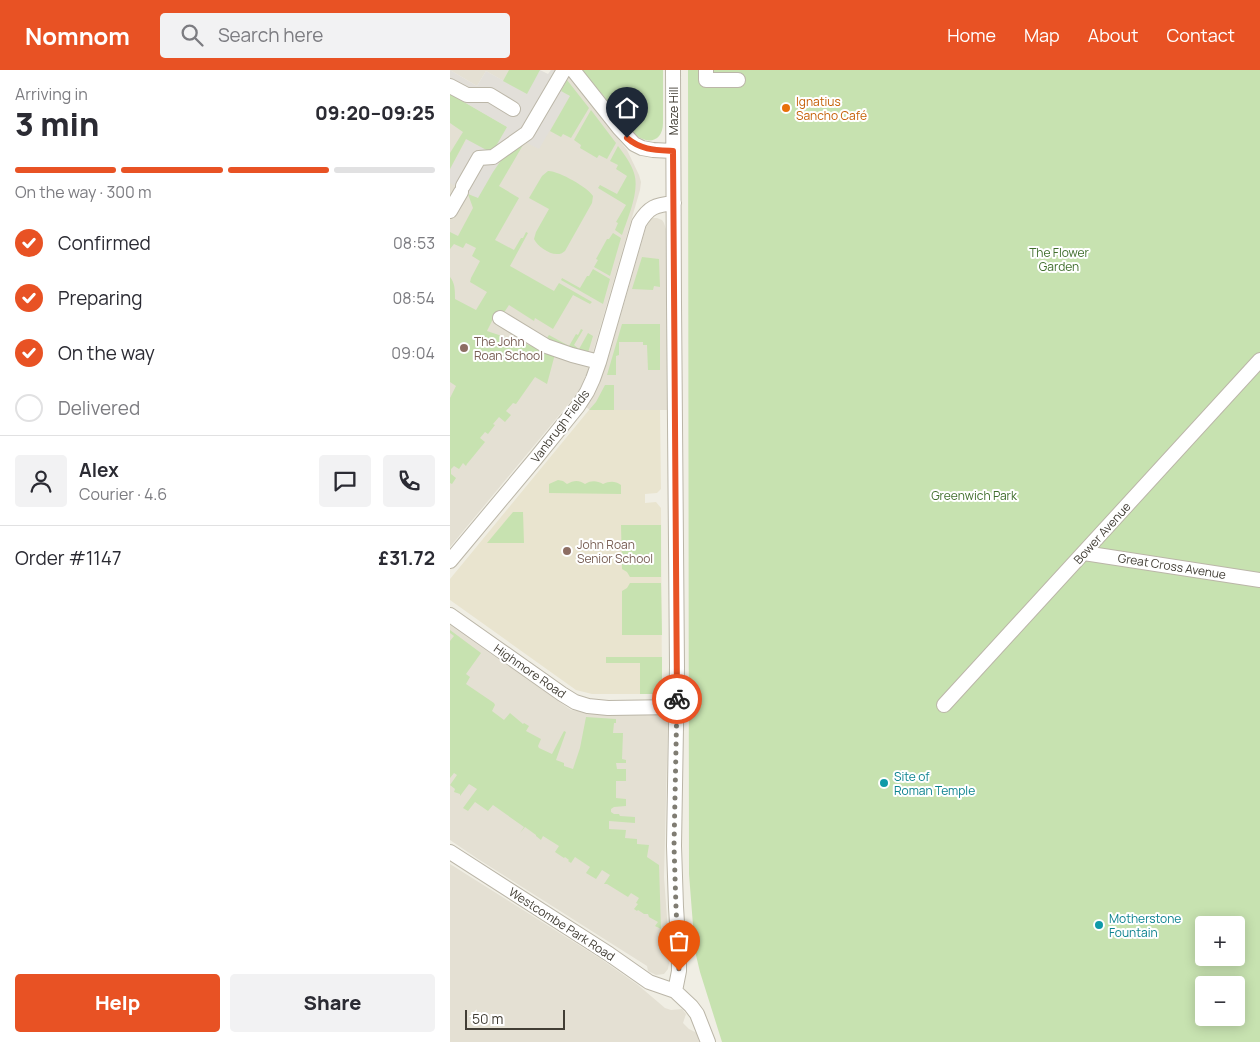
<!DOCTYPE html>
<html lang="en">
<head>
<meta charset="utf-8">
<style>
	:root { --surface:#fff; --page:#f2f2f3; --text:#2b2b33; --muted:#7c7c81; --line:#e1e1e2; --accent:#e85224 }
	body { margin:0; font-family:Manrope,sans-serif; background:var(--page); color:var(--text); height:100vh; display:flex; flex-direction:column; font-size:19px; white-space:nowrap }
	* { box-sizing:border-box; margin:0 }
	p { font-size:16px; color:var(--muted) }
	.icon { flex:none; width:28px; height:28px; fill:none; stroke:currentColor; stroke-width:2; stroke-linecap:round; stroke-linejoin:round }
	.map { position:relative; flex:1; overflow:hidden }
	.panel { display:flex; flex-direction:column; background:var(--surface); width:450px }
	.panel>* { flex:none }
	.buttons { position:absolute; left:745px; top:846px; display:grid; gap:10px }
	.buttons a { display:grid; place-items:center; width:50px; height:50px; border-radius:5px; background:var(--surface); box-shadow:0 2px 12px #0003; font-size:25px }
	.scale { position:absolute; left:15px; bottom:12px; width:100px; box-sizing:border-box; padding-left:5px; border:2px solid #423e35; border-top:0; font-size:14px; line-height:18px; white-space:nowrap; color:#423e35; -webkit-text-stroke:4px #fff; paint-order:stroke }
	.pin { position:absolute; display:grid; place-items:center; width:42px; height:42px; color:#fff; margin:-51px -21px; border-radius:50% 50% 50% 0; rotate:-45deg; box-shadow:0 0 5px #0007 }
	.pin .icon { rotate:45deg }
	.courier { position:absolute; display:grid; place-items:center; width:50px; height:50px; margin:-25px; border:4px solid #e85224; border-radius:50%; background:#fff; color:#222; box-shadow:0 1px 6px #0007 }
	.summary em { font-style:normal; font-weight:800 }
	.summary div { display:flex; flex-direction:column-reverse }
	.summary { display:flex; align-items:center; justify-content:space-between; height:85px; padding:0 15px }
	h1 { font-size:32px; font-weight:800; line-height:38px }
	.bar { display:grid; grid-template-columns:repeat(4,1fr); gap:8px 5px; align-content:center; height:60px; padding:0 15px }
	.bar i { height:6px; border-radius:4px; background:var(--line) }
	.bar .active { background:var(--accent) }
	.bar p { grid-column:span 4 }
	.line { display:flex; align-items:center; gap:12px; padding:0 15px; border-top:1px solid var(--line) }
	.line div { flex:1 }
	.round { display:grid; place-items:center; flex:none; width:52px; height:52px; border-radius:5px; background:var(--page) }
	ol { padding:0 15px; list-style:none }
	li { display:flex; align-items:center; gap:15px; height:55px }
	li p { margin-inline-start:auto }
	li .icon { padding:5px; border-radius:50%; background:var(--accent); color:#fff; stroke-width:4 }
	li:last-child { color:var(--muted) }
	li i { width:28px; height:28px; border:2px solid var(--line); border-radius:50% }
	.cta { display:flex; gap:10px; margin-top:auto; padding:10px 15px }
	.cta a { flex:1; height:58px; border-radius:5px; background:var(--accent); color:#fff; font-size:20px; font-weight:800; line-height:58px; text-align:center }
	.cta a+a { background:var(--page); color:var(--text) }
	header { display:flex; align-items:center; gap:30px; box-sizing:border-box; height:70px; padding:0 25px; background:var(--accent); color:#fff }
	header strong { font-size:24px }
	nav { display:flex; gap:28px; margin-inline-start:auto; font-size:18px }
	.search { width:350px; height:45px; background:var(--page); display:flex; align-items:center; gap:12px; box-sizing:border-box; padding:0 18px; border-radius:5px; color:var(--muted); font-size:19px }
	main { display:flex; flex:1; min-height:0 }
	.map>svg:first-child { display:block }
</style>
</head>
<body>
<header>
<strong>Nomnom</strong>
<div class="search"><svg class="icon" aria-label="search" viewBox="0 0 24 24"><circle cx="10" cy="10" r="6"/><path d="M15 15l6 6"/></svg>Search here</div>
<nav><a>Home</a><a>Map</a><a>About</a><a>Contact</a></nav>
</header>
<main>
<section class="panel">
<div class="summary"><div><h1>3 min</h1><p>Arriving in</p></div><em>09:20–09:25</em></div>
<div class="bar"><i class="active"></i><i class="active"></i><i class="active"></i><i></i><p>On the way · 300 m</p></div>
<ol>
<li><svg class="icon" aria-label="check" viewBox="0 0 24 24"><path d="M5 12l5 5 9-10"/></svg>Confirmed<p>08:53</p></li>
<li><svg class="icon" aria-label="check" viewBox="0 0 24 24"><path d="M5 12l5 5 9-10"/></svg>Preparing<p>08:54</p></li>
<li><svg class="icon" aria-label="check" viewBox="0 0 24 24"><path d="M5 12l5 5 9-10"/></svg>On the way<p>09:04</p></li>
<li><i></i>Delivered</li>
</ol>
<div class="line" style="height:90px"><a class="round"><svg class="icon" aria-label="person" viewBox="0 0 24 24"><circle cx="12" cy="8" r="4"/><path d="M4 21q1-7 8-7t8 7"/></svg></a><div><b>Alex</b><p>Courier · 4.6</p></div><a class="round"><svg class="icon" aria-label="chat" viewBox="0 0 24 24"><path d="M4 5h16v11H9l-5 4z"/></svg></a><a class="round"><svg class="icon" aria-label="phone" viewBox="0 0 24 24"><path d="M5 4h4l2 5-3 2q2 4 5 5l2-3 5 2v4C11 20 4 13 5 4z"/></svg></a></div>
<div class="line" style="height:65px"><div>Order #1147</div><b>£31.72</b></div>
<div class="cta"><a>Help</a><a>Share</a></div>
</section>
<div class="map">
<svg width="810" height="972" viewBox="0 0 810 972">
	<rect width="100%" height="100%" fill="#f0eee4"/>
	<!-- residential -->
	<path fill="#e4e0d3" d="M 0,0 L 90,0 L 77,24 L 36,1 L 27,16 Z
		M 117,6 L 120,7 L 177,80 L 189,105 L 191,112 L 190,120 L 137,303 L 131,317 L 121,331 L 0,477 L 0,24 L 57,57 L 43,82 L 120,26 L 111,21 L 115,7 Z
		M 203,148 L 207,148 L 212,150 L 214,153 L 216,159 L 217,340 L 140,340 L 136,337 L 147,317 L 158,289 L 197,154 L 201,149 Z
		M 0,555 L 121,640 L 159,645 L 209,643 L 215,644 L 217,645 L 218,651 L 214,807 L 220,888 L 218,899 L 214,904 L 206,905 L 198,901 L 197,896 L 28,789 L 0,770 Z
		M 0,794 L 151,889 L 188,915 L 215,938 L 221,940 L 232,939 L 236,944 L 233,953 L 239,959 L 247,963 L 249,972 L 0,972 Z"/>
	<!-- industrial -->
	<path fill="#e2dfd9" d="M 0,0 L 27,16 L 36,1 L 76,23 L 90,0 L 98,4 L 101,0 L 114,0 L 120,7 L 115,7 L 117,10 L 111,20 L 120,26 L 89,79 L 73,71 L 52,89 L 43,102 L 28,129 L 0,113 L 0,99 L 17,69 L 57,57 L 0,24 Z"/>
	<!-- education -->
	<path fill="#e9e4cf" d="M 139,340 L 210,340 L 211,419 L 207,423 L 195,424 L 195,433 L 206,432 L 211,438 L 212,624 L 142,624 L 126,620 L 0,530 L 0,509 Z"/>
	<!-- green -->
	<path fill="#c7e2b0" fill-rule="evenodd" d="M 59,0 L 90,0 L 77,24 L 53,11 Z
		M 132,0 L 213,0 L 213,53 C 213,70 200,75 187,66 Z
		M 238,0 L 810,0 L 810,972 L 272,972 L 250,902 L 245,881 L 239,804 ZM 754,855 L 786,855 L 786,888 L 754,888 ZM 754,915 L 786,915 L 786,948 L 754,948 Z
		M 117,10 L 139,38 L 121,68 L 113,64 L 111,67 L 100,61 L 120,26 L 111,21 Z
		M 0,24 L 57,57 L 42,83 L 16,69 L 0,99 L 0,83 L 13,62 L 0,53 Z
		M 141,40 L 166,73 L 157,89 L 149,85 L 147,88 L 130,78 L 131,75 L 124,70 Z
		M 73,72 L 73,75 L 49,116 L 69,128 L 45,170 L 64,180 L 71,168 L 73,168 L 76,162 L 78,163 L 60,196 L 104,221 L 109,213 L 142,232 L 140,234 L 123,225 L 103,259 L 85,248 L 84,251 L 59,235 L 53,244 L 47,241 L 37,261 L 105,284 L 97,314 L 85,307 L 66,334 L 63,333 L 56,341 L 61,345 L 55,352 L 49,347 L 43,354 L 45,355 L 38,364 L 35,362 L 30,368 L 35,372 L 17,394 L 16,396 L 13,393 L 9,399 L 4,396 L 1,399 L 1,404 L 6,408 L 2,414 L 0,413 L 0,328 L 6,316 L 0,312 L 0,207 C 5,213 5,220 5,229 L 26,240 L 37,222 L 20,212 L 21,208 L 30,191 L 22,186 L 26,178 L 16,173 L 13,178 L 4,174 L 0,179 L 0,162 L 8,166 L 23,138 L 18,124 L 28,128 L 43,102 L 52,89 Z
		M 168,76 C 174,84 181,93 184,103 C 190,121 178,147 172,165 L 165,160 L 168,153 L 166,152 L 176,135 L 148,118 L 150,115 L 167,124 L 177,106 L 166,99 L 168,95 L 160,91 Z
		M 98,101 C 107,100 139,118 143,126 L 142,133 L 115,181 C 112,183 112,184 108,184 C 100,185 87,176 84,169 L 86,162 L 99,139 L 79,128 L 92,106 Z
		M 163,163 L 171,168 L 160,206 L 144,197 L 148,190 L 146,189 L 157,169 L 159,169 Z
		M 192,187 L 209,189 L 210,217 L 204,216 L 203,220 L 182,219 Z
		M 143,199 L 160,209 L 153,234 L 111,210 L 112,208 L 130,218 L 137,206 L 139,206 Z
		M 172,254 L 210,254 L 210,300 L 198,300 L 197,275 L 193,275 L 193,272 L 169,272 L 169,285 L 166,286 L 166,305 L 157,305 Z
		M 131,259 L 133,260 L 124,275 L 129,279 L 138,263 L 143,266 L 137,286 L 95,271 L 99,265 L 119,276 L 126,264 L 128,265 Z
		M 155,315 L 164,315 L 164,340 L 139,340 L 146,332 Z
		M 108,410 L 113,411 L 117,414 C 124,410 129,410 135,414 C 142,410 147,411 153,414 C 160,411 165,411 171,415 L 171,424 L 99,423 L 99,414 Z
		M 63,442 L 73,442 L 74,473 L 37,473 Z
		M 171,455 L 211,455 L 211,507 L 180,507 L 177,502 L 172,499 Z
		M 180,513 L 211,513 L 212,565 L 172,565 L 172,521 L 177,518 Z
		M 0,560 L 31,583 L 16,604 L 20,607 L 16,614 L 44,633 L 45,635 L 42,641 L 54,650 L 60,643 L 73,654 L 74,653 L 79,656 L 76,661 L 91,669 L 88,676 L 89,678 L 102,684 L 114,661 L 116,662 L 106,690 L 114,693 L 114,696 L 123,699 L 130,678 L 136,647 L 166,649 L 166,653 L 164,653 L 163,663 L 173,663 L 172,689 L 176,690 L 176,693 L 166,693 L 167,699 L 176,699 L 176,711 L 166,711 L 166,728 L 176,729 L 176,736 L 164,737 L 161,739 L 161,742 L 164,744 L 169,744 L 170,746 L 185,747 L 185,753 L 159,751 L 159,759 L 176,760 L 175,768 L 187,769 L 187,774 L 199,775 L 197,787 L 209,795 L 211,859 L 205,856 L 208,852 L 199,847 L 198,844 L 194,844 L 188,840 L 187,841 L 184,839 L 188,834 L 186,833 L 189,828 L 181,823 L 178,827 L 157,814 L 154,814 L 160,805 L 152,800 L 146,809 L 136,803 L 140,797 L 125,787 L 121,793 L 118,791 L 119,790 L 115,787 L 114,788 L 105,782 L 109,776 L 93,766 L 91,770 L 86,766 L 86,765 L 75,757 L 70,763 L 74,757 L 43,735 L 38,741 L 25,732 L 18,741 L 13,738 L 27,719 L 19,714 L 10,726 L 10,724 L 4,722 L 5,719 L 0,715 L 7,705 L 4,703 L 0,708 L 0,571 L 4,566 L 0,563 Z
		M 156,587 L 212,587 L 212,624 L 190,624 L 190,593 L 156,593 Z"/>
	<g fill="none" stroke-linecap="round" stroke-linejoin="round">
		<defs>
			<path id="minor" d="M 123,0 L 169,58 L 184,74 L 192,78 L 203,80 L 223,81
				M 223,0 L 224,233 L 227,597 L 224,776 L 226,837 L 229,885 L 229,901 L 225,921
				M 256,0 L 256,10 L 288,10
				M 0,16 L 17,25 L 40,25 L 63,39
				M 13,116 L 29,88 L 43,87 L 77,63 L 114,0
				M 0,141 L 11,122
				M 50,248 L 96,276 L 122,285 L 149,292
				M 634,483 L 810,510
				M 0,491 L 86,388 L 128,336 L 137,322 L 143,309 L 149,292 L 189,153 C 199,137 205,135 224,133
				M 0,545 L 112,624 L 125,632 L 138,636 L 158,638 L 227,637
				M 494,635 L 810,290
				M 0,782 L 159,884 L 199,912 L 225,921 L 241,936 L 247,944 L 258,972"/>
		</defs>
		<!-- minor casing -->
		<use href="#minor" stroke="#bbb6a8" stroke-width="16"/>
		<!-- minor -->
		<use href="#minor" stroke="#fff" stroke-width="14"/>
	</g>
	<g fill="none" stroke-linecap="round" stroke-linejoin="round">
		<!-- done -->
		<path stroke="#7f7c72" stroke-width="5" stroke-dasharray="0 9" d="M 227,629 L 224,776 L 226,837 L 229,901"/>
		<!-- route -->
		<path stroke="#e85224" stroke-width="6" d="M 177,68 C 191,80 205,80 223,81 L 227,629"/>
	</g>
	<!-- markers -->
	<circle fill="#e8710a" stroke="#fff" stroke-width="2" cx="336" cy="38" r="5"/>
	<g fill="#8d6e63" stroke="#fff" stroke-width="2">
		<circle cx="14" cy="278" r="5"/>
		<circle cx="117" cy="481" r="5"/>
	</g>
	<g fill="#0f9aa8" stroke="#fff" stroke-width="2">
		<circle cx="434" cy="713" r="5"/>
		<circle cx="649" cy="855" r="5"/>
	</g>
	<g text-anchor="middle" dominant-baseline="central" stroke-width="4" stroke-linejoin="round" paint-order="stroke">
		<!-- food labels -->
		<g font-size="12" fill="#c56008" stroke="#fff" text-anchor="start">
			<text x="346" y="31">Ignatius<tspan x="346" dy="14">Sancho Café</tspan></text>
		</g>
		<!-- street labels -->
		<g font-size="12" fill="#423e35" stroke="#fff">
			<text transform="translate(223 41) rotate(-90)">Maze Hill</text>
			<text transform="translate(110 356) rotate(-53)">Vanbrugh Fields</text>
			<text transform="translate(652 463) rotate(-48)">Bower Avenue</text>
			<text transform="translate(722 496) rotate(9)">Great Cross Avenue</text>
			<text transform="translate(80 601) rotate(35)">Highmore Road</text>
			<text transform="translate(112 854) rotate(33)">Westcombe Park Road</text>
		</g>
		<!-- park labels -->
		<g font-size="12" fill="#406e2d" stroke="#fff">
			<text x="609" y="182">The Flower<tspan x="609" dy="14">Garden</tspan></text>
			<text x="524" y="425">Greenwich Park</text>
		</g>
		<!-- education labels -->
		<g font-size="12" fill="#785e54" stroke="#fff" text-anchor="start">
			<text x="24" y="271">The John<tspan x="24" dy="14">Roan School</tspan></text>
			<text x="127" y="474">John Roan<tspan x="127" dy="14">Senior School</tspan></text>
		</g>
		<!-- culture labels -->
		<g font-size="12" fill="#0d838f" stroke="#fff" text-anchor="start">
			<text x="444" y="706">Site of<tspan x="444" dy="14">Roman Temple</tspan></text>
			<text x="659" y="848">Motherstone<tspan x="659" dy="14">Fountain</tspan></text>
		</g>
	</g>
</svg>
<div class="buttons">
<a>+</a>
<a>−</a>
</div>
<div class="scale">50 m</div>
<div class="pin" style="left:229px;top:901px;background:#ea580c"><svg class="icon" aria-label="bag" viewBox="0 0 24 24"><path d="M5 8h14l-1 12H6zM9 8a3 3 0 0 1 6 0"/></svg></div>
<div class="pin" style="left:177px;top:68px;background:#1f2937"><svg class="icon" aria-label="home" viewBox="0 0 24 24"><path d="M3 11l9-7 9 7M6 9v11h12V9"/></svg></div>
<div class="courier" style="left:227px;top:629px"><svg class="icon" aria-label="bike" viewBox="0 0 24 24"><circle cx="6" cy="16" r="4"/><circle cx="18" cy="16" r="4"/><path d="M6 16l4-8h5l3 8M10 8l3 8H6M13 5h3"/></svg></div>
</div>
</main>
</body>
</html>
